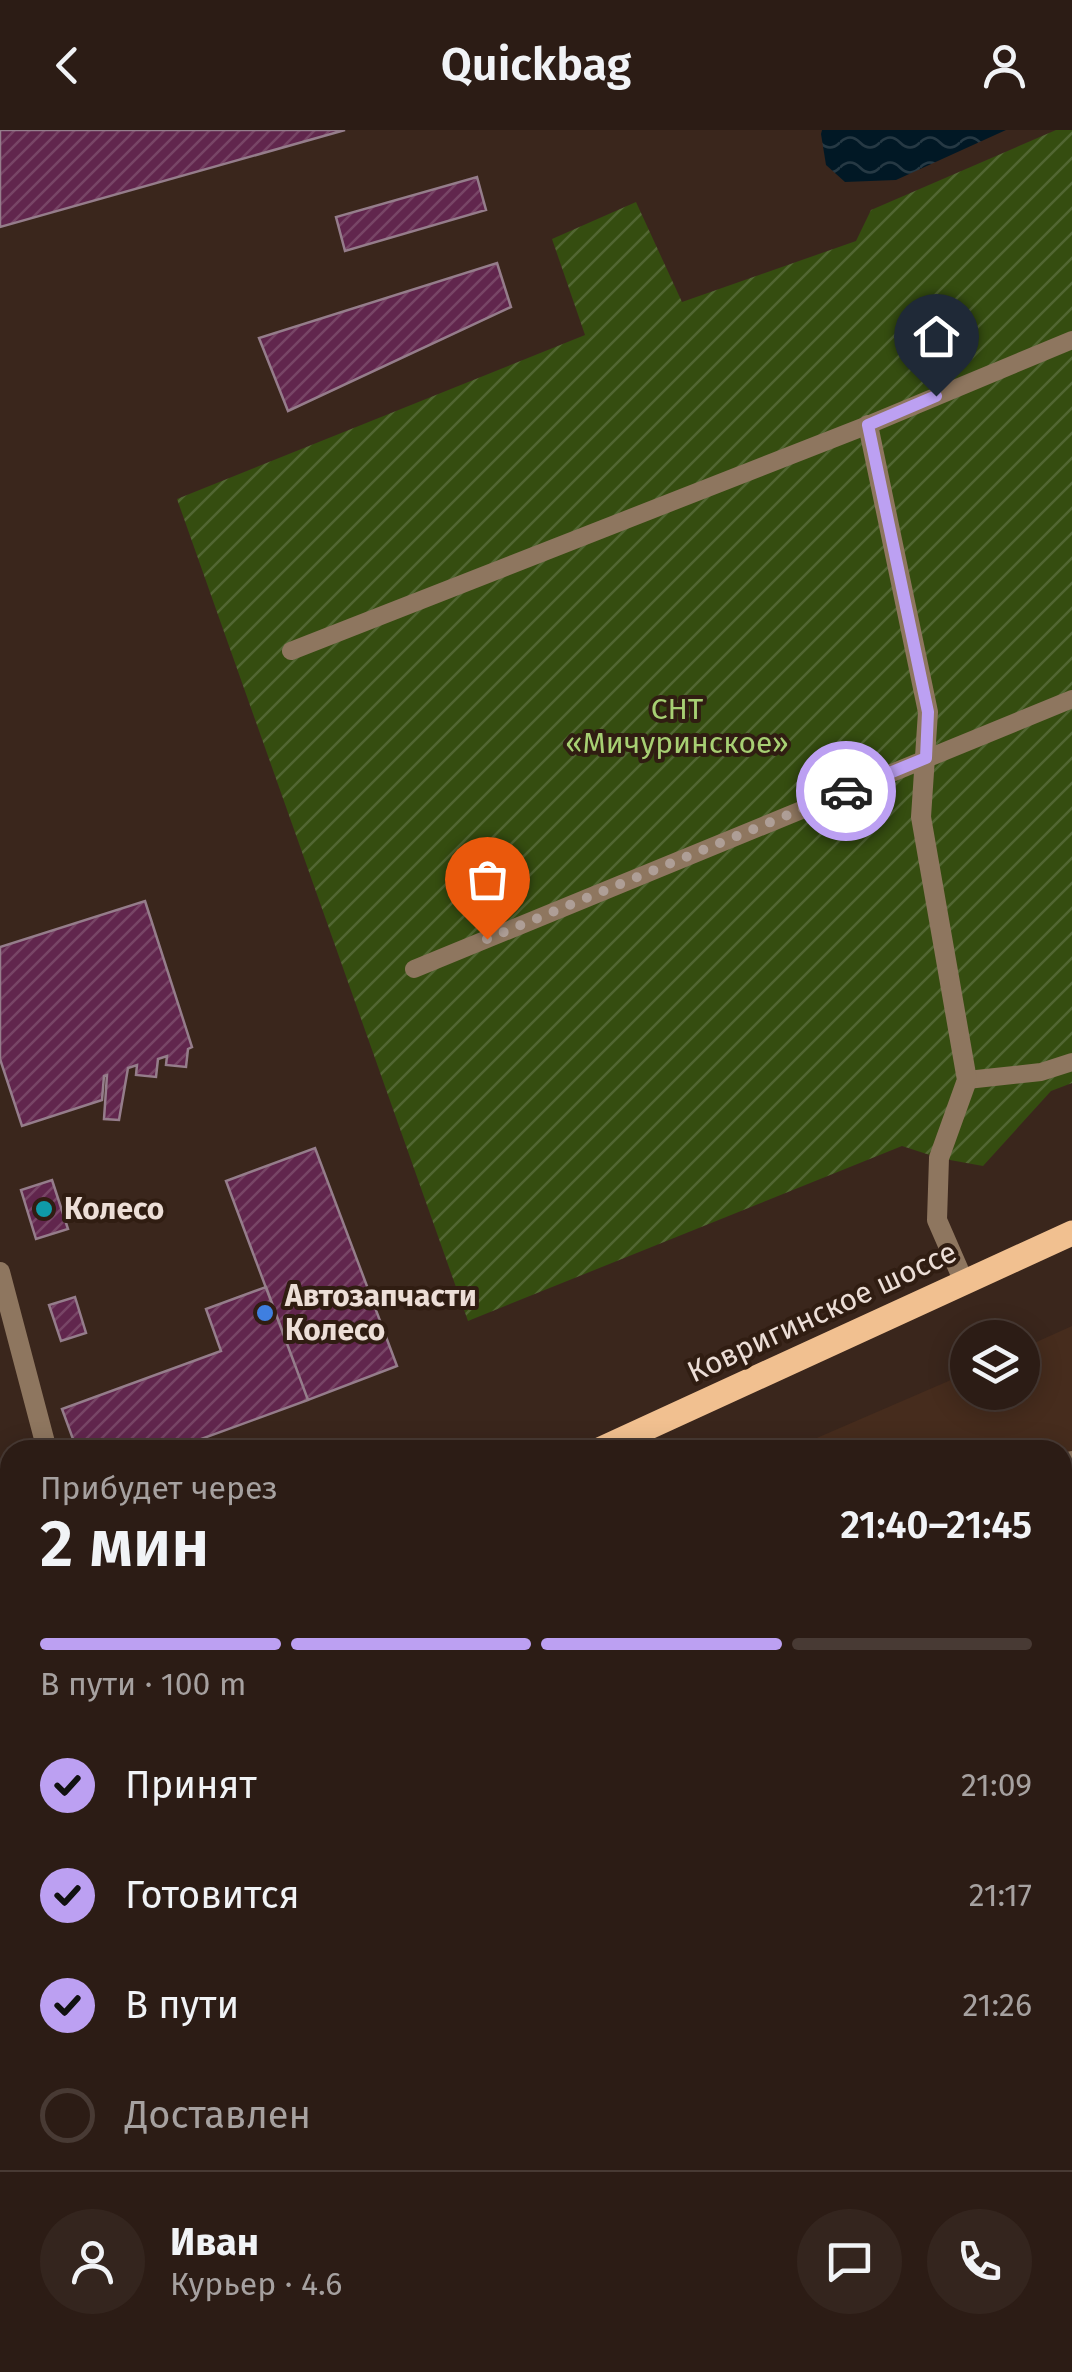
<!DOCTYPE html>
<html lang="ru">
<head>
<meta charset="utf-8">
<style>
	:root { --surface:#2c1c15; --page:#34251e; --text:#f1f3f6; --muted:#a6a1a0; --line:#483a34; --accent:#bca0f2 }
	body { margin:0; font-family:"Fira Sans",sans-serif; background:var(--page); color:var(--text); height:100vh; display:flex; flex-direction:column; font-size:38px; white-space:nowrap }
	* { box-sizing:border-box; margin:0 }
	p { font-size:32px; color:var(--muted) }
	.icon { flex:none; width:55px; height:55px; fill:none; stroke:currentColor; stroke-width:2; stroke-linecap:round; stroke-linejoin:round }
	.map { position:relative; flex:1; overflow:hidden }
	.details { position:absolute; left:0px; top:1310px; width:1072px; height:932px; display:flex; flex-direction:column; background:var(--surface); border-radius:30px 30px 0 0; box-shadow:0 5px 25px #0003,0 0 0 2px var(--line) }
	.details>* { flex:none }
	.tools { position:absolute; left:950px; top:1190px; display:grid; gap:20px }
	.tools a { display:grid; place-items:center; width:90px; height:90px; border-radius:50%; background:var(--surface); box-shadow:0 5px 25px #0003,0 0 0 2px var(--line); font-size:50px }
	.pin { position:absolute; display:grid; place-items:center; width:85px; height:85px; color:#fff; margin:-102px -42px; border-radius:50% 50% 50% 0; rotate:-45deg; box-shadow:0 0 10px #0007 }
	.pin .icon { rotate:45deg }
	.courier { position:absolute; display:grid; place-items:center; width:100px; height:100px; margin:-50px; border:8px solid #bca0f2; border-radius:50%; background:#fff; color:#222; box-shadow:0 2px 12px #0007 }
	.head em { font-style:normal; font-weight:600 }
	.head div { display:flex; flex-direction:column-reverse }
	.head { display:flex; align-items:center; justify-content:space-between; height:170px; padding:0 40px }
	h1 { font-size:65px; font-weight:600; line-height:75px }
	.bar { display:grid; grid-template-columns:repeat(4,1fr); gap:15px 10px; align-content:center; height:120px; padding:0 40px }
	.bar i { height:12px; border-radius:8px; background:var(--line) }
	.bar .on { background:var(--accent) }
	.bar p { grid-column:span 4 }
	.line { display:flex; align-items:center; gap:25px; padding:0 40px; border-top:2px solid var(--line) }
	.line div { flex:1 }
	.round { display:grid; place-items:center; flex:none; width:105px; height:105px; border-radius:52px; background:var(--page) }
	ol { padding:0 40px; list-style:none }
	li { display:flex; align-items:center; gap:30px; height:110px }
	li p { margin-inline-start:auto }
	li .icon { padding:10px; border-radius:50%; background:var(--accent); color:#111; stroke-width:4 }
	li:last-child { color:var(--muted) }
	li i { width:55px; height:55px; border:5px solid var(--line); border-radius:50% }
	header { display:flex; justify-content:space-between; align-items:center; height:130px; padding:0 40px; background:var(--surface); font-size:45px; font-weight:600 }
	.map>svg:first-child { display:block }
</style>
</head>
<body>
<header><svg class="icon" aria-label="back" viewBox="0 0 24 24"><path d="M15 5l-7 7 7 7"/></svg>Quickbag<svg class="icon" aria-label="person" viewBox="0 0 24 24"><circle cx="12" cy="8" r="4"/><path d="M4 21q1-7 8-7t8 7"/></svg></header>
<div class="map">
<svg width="1072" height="2242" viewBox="0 0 1072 2242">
	<defs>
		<pattern id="garden-furrows" width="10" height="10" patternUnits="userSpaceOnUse" patternTransform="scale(2.5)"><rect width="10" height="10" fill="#354d10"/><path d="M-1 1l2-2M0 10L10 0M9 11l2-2" fill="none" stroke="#526632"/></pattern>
		<pattern id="water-waves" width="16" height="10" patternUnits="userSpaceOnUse" patternTransform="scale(2.5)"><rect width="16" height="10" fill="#011825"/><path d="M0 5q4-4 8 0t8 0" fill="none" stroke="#263944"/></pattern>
		<pattern id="building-hatch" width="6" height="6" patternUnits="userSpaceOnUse" patternTransform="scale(2.5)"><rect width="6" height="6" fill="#61264d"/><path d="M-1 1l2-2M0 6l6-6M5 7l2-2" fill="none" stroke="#784566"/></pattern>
	</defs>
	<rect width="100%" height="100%" fill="#3a261c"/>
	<!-- built -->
	<path fill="#462c1d" d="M 1072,1196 L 1072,2005 L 1063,2009 L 1062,1320 L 789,1320 L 967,1243 L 968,1262 L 1022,1262 L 1023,1218 Z"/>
	<!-- grass -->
	<path fill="#354d10" d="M 0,1362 L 10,1396 L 10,1526 L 0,1531 Z"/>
	<!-- garden -->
	<path fill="url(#garden-furrows)" d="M 1056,0 L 1072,0 L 1072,953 L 1051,961 L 983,1036 L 939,1028 L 902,1016 L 468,1191 L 177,369 L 585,205 L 552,109 L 636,72 L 682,172 L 856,111 L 871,80 Z"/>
	<!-- water -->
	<path fill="url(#water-waves)" d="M 822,0 L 1006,0 L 896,50 L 845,52 L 826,35 L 821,4 Z"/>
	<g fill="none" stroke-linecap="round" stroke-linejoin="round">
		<!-- stream -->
		<path stroke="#011825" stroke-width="10" d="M 1062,2130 L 1072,2124
			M 883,2242 L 898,2232"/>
	</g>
	<!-- building -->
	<path fill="url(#building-hatch)" stroke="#957d8b" stroke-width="2.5" d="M 0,0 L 345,0 L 0,97 Z
		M 477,47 L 486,80 L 345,121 L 336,87 Z
		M 497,133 L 511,177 L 288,281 L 259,208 Z
		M 145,771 L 192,917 L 188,919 L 186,937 L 166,935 L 167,926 L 158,929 L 156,947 L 136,945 L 137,935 L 128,938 L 119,990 L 104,989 L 107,945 L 104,946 L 102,970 L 22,996 L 0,929 L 0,817 Z
		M 315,1018 L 397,1236 L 308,1270 L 226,1051 Z
		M 52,1050 L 68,1099 L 36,1109 L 21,1060 Z
		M 266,1157 L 308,1270 L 171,1320 L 77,1320 L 62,1279 L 221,1221 L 206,1179 Z
		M 75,1167 L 86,1203 L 61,1211 L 49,1175 Z
		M 1072,1823 L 1072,1968 L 1062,1972 L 1062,1828 Z
		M 10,1989 L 10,2056 L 0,2041 L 0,1996 Z
		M 10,2180 L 10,2232 L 59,2232 L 63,2237 L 55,2242 L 0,2242 L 0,2187 Z
		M 441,2232 L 599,2232 L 580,2242 L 446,2242 Z"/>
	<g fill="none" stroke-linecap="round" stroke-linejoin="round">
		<!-- service -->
		<path stroke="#8e765f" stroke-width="18" d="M 291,521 L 868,295 L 1072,210
			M 414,839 L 1072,569
			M 967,950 L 1041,942 L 1072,932
			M 1062,1332 L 1072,1330
			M 1062,1717 L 1072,1708"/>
		<!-- minor -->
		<path stroke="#8e765f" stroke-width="20" d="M 868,295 L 928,582 L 921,687 L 967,950 L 939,1028 L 937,1090 L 964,1152
			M 0,1142 L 47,1320
			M 0,2063 L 10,2075
			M 138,2232 L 146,2242"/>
		<!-- primary -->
		<path stroke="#f1c090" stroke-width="25" d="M 599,1320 L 1072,1103
			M 0,1605 L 10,1600"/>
	</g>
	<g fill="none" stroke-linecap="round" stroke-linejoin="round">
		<!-- done -->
		<path stroke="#ae9e96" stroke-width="10" stroke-dasharray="0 18" d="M 487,809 L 846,661"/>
		<!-- route -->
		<path stroke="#bca0f2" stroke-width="12" d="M 846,661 L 926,628 L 928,582 L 868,295 L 936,266"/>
	</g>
	<!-- markers -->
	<circle fill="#0f9aa8" stroke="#301d12" stroke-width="4" cx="44" cy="1079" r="10"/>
	<circle fill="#3f7fe0" stroke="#301d12" stroke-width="4" cx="265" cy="1183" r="10"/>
	<g text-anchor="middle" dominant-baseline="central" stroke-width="8" stroke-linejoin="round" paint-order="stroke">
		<!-- park labels -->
		<g font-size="30" fill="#a7d073" stroke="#301d12">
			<text x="677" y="579">СНТ<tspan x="677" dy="34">«Мичуринское»</tspan></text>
		</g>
		<!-- poi labels -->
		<g font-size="30" font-weight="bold" fill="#ecded7" stroke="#301d12" text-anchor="start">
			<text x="64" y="1079">Колесо</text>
			<text x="285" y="1166">Автозапчасти<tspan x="285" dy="34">Колесо</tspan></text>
		</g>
		<!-- street labels -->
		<g font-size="30" fill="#ecded7" stroke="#301d12">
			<text transform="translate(822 1182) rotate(-25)">Ковригинское шоссе</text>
		</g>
	</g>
</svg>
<div class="tools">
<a><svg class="icon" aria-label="layers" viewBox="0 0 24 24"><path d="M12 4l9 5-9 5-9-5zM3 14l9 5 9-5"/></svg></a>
</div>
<div class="pin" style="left:487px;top:809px;background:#ea580c"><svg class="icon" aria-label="bag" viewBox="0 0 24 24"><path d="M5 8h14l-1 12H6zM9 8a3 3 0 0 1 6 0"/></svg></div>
<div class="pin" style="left:936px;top:266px;background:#1f2937"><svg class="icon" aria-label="home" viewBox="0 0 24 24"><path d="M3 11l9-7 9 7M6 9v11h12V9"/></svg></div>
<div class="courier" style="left:846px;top:661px"><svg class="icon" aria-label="car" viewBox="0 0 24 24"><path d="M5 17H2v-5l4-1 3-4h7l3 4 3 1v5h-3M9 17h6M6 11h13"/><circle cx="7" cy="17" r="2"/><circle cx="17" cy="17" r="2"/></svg></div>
<section class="details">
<div class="head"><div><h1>2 мин</h1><p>Прибудет через</p></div><em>21:40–21:45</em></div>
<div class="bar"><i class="on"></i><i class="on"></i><i class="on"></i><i></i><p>В пути · 100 m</p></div>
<ol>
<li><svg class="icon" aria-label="check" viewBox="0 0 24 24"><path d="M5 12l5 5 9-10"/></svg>Принят<p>21:09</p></li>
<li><svg class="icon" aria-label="check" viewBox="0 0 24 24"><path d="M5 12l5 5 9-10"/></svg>Готовится<p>21:17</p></li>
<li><svg class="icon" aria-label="check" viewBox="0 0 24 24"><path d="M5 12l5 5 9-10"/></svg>В пути<p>21:26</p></li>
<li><i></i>Доставлен</li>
</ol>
<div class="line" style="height:180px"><a class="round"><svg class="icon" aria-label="person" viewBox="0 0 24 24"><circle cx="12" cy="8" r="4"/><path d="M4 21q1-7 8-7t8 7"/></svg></a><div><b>Иван</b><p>Курьер · 4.6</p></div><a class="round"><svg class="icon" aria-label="chat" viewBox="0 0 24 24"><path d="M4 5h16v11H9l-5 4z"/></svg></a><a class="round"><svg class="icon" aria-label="phone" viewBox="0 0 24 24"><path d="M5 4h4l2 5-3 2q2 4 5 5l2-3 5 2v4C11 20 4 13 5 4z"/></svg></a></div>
</section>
</div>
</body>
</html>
